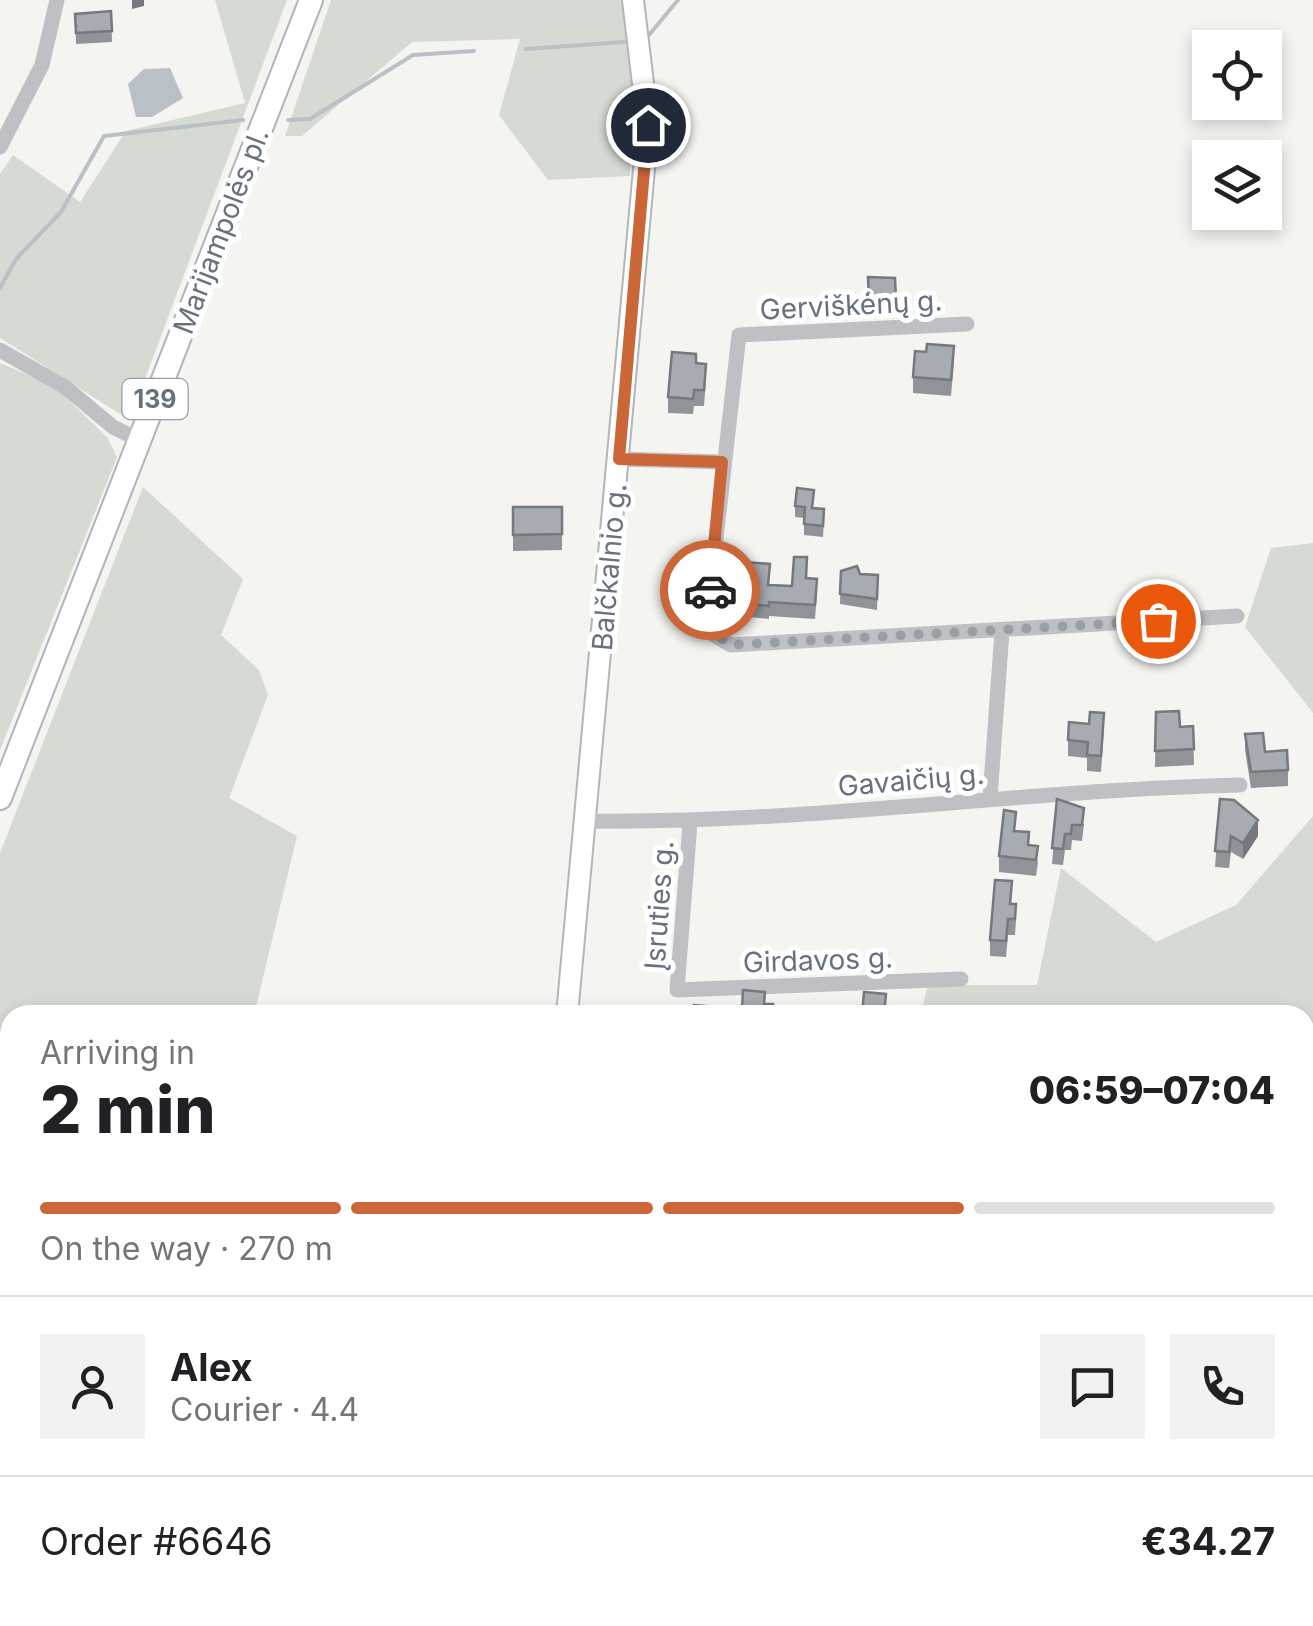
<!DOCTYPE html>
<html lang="en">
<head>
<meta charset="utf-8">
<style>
	:root { --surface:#fff; --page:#f2f2f2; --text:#202124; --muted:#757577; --line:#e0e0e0; --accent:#cb6639 }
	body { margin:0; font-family:Inter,sans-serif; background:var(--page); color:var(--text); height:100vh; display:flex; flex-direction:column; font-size:38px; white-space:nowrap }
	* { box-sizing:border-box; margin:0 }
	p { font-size:32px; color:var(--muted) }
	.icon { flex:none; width:55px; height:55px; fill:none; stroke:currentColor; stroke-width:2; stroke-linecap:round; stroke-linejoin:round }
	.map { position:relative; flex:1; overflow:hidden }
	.side { position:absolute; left:0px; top:1005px; width:1315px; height:622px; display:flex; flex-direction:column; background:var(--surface); border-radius:30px 30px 0 0; box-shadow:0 5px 15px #0003 }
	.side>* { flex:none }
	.tools { position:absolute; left:1192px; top:30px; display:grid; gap:20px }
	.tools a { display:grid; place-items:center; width:90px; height:90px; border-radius:0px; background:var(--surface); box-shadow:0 5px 15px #0003; font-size:50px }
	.pin { position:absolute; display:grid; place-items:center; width:85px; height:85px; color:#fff; margin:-42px; border:5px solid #fff; border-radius:50%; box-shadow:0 2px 10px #0007 }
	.courier { position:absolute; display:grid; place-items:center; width:100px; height:100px; margin:-50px; border:8px solid #cb6639; border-radius:50%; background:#fff; color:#222; box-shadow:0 2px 12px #0007 }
	.overview em { font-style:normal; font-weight:800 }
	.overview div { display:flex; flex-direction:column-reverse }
	.overview { display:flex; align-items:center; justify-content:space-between; height:170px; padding:0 40px }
	h1 { font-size:65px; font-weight:800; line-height:75px }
	.bar { display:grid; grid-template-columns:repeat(4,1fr); gap:15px 10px; align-content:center; height:120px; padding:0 40px }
	.bar i { height:12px; border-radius:8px; background:var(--line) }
	.bar .current { background:var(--accent) }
	.bar p { grid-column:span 4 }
	.line { display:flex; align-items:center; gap:25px; padding:0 40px; border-top:2px solid var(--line) }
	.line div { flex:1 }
	.round { display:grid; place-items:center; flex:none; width:105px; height:105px; border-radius:0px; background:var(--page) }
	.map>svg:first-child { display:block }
</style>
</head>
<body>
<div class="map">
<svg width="1313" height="1626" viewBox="0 0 1313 1626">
	<rect width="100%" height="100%" fill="#f4f4f1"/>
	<!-- green -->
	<path fill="#d5dad2" d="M 215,0 L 287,0 L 134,408 L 120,414 L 0,338 L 0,174 L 13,155 L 80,202 L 126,131 L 245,103 Z
		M 331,0 L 626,0 L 634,58 L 630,176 L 548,180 L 499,115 L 520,39 L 412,42 L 302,136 L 285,136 Z
		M 0,363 L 54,386 L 107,437 L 117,457 L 0,750 Z
		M 143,487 L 243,579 L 221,635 L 259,670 L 268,695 L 229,798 L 297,836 L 255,1011 L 263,1015 L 10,1015 L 10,1618 L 333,1618 L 335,1626 L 0,1626 L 0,853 Z
		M 1313,543 L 1313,713 L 1245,627 L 1271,548 Z
		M 1313,816 L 1313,1626 L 1048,1626 L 1045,1618 L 1305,1618 L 1305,1015 L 920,1015 L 928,985 L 1037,985 L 1061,868 L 1156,942 L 1236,905 Z"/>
	<!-- water -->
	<path fill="#b9c1c6" d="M 170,68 L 183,98 L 152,117 L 136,117 L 128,84 L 144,69 Z"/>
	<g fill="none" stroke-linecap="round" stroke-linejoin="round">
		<!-- stream -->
		<path stroke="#b9c1c6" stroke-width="4" d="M 649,35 L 678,0
			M 526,49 L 624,42
			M 288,120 L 310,119 L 413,55 L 474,51
			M 0,288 L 16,259 L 61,212 L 104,136 L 243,120"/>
		<defs>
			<path id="secondary" d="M 567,1015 L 648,125 L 633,0
				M 584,1618 L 586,1626"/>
			<path id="primary" d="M 0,798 L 311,0"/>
		</defs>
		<!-- secondary casing -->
		<use href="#secondary" stroke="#b2b6ba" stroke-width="24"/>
		<!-- primary casing -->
		<use href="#primary" stroke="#b1b4b8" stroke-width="26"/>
		<!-- street -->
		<path stroke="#bec0c4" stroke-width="15" d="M 0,147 L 42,65 L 57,0
			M 967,324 L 739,335 L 707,619 L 714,635 L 731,645 L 1237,616
			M 0,350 L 65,387 L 113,427 L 139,440
			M 619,459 L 722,462
			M 990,798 L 1002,631
			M 587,821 C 805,824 1022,790 1240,785
			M 690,823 L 677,990 L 961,979
			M 456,1618 L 459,1626
			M 688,1618 L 690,1626
			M 930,1618 L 932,1626"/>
		<!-- secondary -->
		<use href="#secondary" stroke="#fff" stroke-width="20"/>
		<!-- primary -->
		<use href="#primary" stroke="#fff" stroke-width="22"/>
	</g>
	<!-- wall -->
	<path fill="#909499" d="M 111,11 L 112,42 L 76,44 L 75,14 Z
		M 868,277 L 895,278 L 896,311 L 869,312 Z
		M 926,352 L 954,362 L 951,396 L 913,393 L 913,377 Z
		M 696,363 L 706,380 L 704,406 L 694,406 L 693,414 L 668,413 L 668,397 Z
		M 795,506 L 813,508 L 824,520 L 823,537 L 804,535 L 804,518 L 795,517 Z
		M 513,507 L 562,507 L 562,550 L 513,551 Z
		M 841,571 L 878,575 L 877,610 L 840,604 Z
		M 807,578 L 817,593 L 815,619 L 769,616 L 769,619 L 750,617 L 750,600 L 743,595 L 743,582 L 792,586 Z
		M 1156,712 L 1180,727 L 1193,726 L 1194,765 L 1155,767 Z
		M 1104,729 L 1101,772 L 1087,771 L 1087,758 L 1068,756 L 1068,740 Z
		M 1245,734 L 1288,770 L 1288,786 L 1251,788 L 1245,750 Z
		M 1057,799 L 1084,824 L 1082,841 L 1072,840 L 1071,850 L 1065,850 L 1063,865 L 1052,864 Z
		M 1220,799 L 1258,836 L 1243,859 L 1231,852 L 1229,868 L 1215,867 Z
		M 1016,831 L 1029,845 L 1038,862 L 1036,876 L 999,872 L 999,856 Z
		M 1011,904 L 1016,920 L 1015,935 L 1008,935 L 1006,957 L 990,956 L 990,940 Z"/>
	<!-- shaded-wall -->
	<path fill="#75787d" d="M 132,0 L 144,0 L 144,6 L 132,9 Z
		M 1258,820 L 1258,836 L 1243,859 L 1243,843 Z"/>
	<!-- building -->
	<path fill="#a7acb2" stroke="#75787d" stroke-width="2.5" d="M 111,11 L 112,31 L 76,33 L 75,14 Z
		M 868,277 L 895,278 L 896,300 L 869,302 Z
		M 927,344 L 954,346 L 951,380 L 913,377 L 915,351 L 926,352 Z
		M 672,352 L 696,354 L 696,363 L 706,364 L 704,390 L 694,390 L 693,399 L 668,397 Z
		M 797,488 L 814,490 L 812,508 L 824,509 L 823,526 L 804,524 L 805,507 L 795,506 Z
		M 513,507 L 562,507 L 562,534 L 513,535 Z
		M 794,557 L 807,557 L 806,578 L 817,579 L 815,605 L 769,602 L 769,606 L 750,604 L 751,588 L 743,582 L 745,562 L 770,564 L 768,585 L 792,586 Z
		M 857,566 L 860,574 L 878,575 L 877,599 L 840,594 L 841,571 Z
		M 1179,711 L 1180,727 L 1193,726 L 1194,749 L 1155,751 L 1156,712 Z
		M 1090,712 L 1104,713 L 1101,756 L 1087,755 L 1088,742 L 1068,740 L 1069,722 L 1089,724 Z
		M 1263,733 L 1265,752 L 1287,750 L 1288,770 L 1251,772 L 1245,734 Z
		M 1057,799 L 1084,808 L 1082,825 L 1072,825 L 1071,834 L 1065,834 L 1063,849 L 1052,848 Z
		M 1220,799 L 1234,800 L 1258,820 L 1243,843 L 1231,836 L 1229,852 L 1215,851 Z
		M 1004,810 L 1016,812 L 1014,831 L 1029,832 L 1028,845 L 1038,846 L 1036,860 L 999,856 Z
		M 995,880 L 1012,881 L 1010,904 L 1016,904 L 1015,919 L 1008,919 L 1006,941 L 990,940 Z
		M 743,990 L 765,992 L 764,1004 L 773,1004 L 772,1015 L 693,1015 L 694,1005 L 742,1009 Z
		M 864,992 L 886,994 L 884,1015 L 862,1015 Z
		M 777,1618 L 789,1618 L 791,1626 L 779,1626 Z
		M 872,1618 L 887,1618 L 887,1620 L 895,1618 L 917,1618 L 919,1626 L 875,1626 Z"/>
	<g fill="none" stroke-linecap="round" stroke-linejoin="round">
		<!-- done -->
		<path stroke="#98a0a6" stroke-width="10" stroke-dasharray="0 18" d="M 710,590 C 707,618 706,630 731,645 L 1158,621"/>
		<!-- route -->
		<path stroke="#cb6639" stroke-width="12" d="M 648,125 L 619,459 L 722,462 L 710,590"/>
	</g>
	<g text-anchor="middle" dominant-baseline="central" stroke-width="10" stroke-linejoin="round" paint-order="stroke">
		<!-- shield labels -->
		<rect fill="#fff" stroke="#959ca5" stroke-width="2.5" x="122.5" y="379" width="65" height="40" rx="8"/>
		<g font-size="25" font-weight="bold" fill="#67727e">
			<text x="155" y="399">139</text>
		</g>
		<!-- street labels -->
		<g font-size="28" fill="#67727e" stroke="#fff">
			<text transform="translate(221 231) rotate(-69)">Marijampolės pl.</text>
			<text transform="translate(851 305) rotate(-3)">Gerviškėnų g.</text>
			<text transform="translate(609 567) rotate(-85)">Balčkalnio g.</text>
			<text transform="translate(911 780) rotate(-5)">Gavaičių g.</text>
			<text transform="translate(659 905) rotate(-86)">Įsruties g.</text>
			<text transform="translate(818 960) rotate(-2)">Girdavos g.</text>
		</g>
	</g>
</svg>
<div class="tools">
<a><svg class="icon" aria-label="locate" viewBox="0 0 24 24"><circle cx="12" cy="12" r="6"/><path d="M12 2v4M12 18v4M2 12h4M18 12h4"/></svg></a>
<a><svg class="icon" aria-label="layers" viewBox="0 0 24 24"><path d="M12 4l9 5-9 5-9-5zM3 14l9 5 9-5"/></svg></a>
</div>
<div class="pin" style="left:1158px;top:621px;background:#ea580c"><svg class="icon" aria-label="bag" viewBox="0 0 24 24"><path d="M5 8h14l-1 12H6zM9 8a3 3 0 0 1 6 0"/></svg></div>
<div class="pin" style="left:648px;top:125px;background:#1f2937"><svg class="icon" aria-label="home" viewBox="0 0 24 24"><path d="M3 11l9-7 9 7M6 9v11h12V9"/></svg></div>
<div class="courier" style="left:710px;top:590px"><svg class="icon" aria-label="car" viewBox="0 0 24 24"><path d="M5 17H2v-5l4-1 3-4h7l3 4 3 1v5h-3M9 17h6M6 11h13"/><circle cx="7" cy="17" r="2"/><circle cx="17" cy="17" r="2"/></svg></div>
<section class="side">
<div class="overview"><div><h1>2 min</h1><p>Arriving in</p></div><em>06:59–07:04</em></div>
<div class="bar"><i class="current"></i><i class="current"></i><i class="current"></i><i></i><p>On the way · 270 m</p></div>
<div class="line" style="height:180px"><a class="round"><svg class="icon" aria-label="person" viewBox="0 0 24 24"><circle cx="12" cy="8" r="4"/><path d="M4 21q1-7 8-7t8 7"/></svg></a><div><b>Alex</b><p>Courier · 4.4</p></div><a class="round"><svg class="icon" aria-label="chat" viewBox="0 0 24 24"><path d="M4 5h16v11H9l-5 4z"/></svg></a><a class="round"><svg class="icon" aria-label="phone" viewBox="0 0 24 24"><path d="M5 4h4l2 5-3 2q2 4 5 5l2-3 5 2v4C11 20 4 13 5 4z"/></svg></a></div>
<div class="line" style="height:130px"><div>Order #6646</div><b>€34.27</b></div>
</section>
</div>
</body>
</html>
